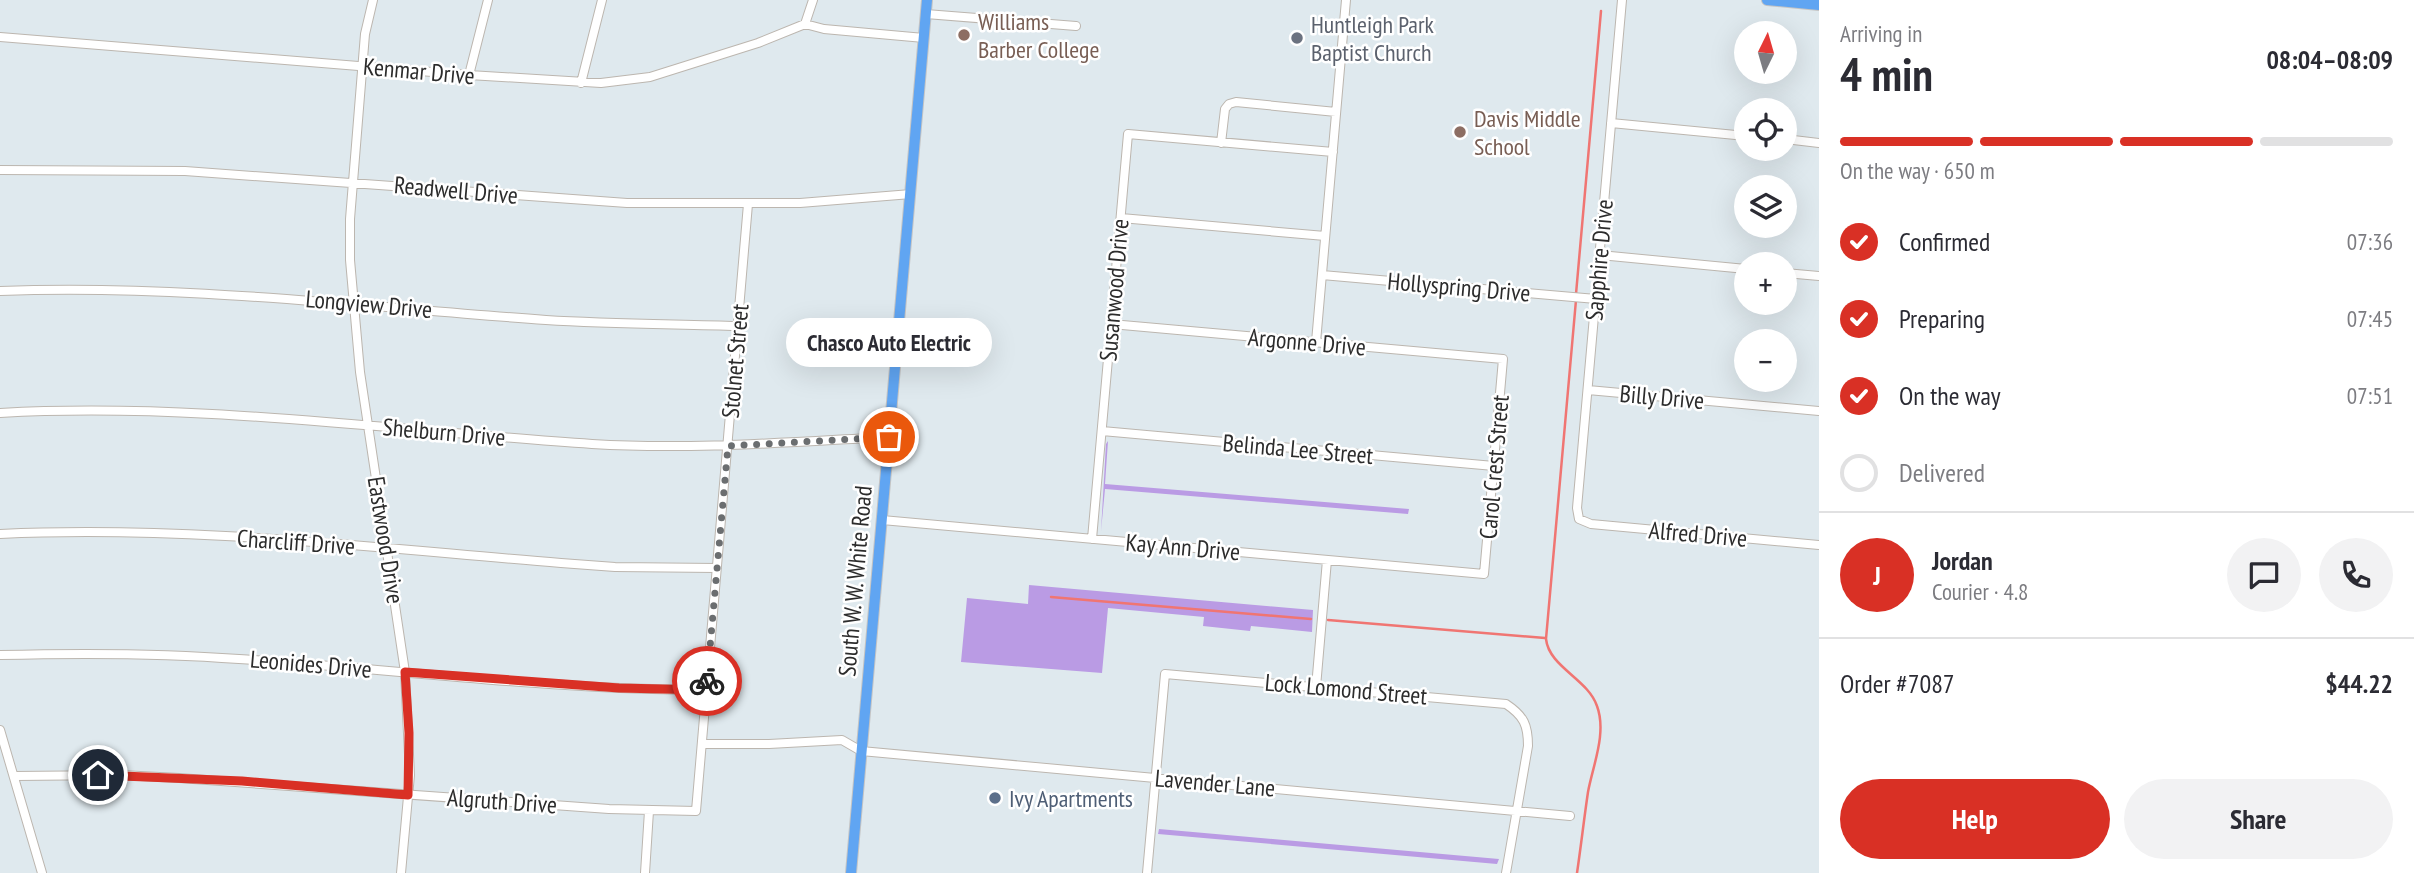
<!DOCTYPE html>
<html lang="en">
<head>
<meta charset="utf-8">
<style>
	:root { --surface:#fff; --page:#f2f2f3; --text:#2b2b33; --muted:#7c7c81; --line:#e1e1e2; --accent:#d93025 }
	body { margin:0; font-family:"PT Sans Narrow",sans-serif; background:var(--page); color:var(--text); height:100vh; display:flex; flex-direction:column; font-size:26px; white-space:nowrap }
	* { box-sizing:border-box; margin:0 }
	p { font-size:23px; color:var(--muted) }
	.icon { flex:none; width:38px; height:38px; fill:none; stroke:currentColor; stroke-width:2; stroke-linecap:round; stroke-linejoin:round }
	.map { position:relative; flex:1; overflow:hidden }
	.details { display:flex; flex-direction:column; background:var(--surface); width:595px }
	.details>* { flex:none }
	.needle { width:46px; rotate:5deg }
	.controls { position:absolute; left:1734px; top:21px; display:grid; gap:14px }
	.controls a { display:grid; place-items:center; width:63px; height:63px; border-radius:50%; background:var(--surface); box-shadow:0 7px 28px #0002; font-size:35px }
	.pin { position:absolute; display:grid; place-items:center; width:60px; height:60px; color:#fff; margin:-30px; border:4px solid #fff; border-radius:50%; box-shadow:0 2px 7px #0007 }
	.courier { position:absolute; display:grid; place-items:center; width:70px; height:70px; margin:-35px; border:5px solid #d93025; border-radius:50%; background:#fff; color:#222; box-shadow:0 2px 9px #0007 }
	.bubble { position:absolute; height:49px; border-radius:24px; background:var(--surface); box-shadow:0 7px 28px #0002; font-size:23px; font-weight:700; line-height:49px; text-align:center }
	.head em { font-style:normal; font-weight:700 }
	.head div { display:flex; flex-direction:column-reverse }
	.head { display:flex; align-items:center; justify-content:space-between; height:119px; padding:0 21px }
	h1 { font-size:46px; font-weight:700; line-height:52px }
	.bar { display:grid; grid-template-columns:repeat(4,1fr); gap:10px 7px; align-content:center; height:84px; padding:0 21px }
	.bar i { height:9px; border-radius:5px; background:var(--line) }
	.bar .on { background:var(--accent) }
	.bar p { grid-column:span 4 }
	.line { display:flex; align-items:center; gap:18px; padding:0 21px; border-top:2px solid var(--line) }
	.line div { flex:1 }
	.round { display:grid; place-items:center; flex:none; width:74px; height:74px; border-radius:37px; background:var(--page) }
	ol { padding:0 21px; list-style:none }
	li { display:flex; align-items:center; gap:21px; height:77px }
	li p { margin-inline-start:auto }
	li .icon { padding:7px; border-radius:50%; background:var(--accent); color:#fff; stroke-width:4 }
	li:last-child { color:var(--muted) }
	li i { width:38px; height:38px; border:4px solid var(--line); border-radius:50% }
	.button { display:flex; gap:14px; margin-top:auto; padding:14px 21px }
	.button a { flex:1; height:80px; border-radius:42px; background:var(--accent); color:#fff; font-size:28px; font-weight:700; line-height:80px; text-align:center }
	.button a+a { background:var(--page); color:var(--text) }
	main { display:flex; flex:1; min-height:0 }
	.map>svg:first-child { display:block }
</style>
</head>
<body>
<main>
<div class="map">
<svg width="1819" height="873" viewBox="0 0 1819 873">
	<rect width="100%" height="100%" fill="#dfe9ee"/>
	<!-- green -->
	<path fill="#ba9be4" d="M 1108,441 L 1105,484 L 1409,509 L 1408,514 L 1105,489 L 1101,531 L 1106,444 Z
		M 1029,585 L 1313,610 L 1312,632 L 1251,626 L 1250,631 L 1203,626 L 1204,617 L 1108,608 L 1102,673 L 961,662 L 967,598 L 1028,604 Z
		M 1159,829 L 1499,859 L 1497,864 L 1158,834 Z"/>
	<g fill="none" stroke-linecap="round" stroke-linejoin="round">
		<!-- stream -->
		<path stroke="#f07572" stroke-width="2.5" d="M 1576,294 L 1601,11
			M 1576,300 L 1546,639 C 1549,667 1588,679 1597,706 C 1607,733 1593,765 1588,792 C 1584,819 1581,846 1577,873
			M 1051,597 L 1311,619
			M 1328,620 L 1545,638"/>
		<defs>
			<path id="minor" d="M 373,0 L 365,34 L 350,219 L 350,260 L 360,372 L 405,672 L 410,775 L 401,873
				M 1622,0 L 1577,508 L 1579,519 L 1591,524 L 1819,545
				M 926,14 L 1076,26
				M 805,24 L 824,29 L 924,38
				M 0,37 L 469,75 L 601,83 L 650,77 L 758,43 L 805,24 L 813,0
				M 469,75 L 488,0
				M 581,83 L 602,0
				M 1611,123 L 1746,136
				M 1785,139 L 1819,143
				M 1221,143 L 1225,109 L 1229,104 L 1236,102 L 1336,112
				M 0,170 L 185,171 L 627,203 L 800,203 L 911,194
				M 1121,218 L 1325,236
				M 1600,255 L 1746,269
				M 1785,273 L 1819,276
				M 1322,275 L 1596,299
				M 0,291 C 183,284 364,307 546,320 C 610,324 674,324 738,326
				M 1316,342 L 1346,0
				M 1588,390 L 1819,411
				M 0,413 C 198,402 395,431 592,444 C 691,450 790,442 889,437
				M 1102,431 L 1494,466
				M 882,520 L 1484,574 L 1503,359 L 1111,324
				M 0,534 C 187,525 375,548 561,563 L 615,567 L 717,568
				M 1092,539 L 1128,134 L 1333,152
				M 0,655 C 80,653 160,653 239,659 C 395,669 550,690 706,690
				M 1316,687 L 1327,560
				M 0,730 L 42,873
				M 702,744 L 769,744 L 842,740 L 861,751 L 1570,816
				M 15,776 L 121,775 L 179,778 L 609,809 L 696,811 L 748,204
				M 645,873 L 649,811
				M 1147,873 L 1165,674 L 1506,704 C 1524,716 1528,725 1528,746 L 1506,873"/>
			<path id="major" d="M 1767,0 L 1819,5
				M 851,873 L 927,0"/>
		</defs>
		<!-- minor casing -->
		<use href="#minor" stroke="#bcb6af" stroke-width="10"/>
		<!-- major casing -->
		<use href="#major" stroke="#c4c4c4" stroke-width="12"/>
		<!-- minor -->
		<use href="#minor" stroke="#fff" stroke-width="8"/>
		<!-- major -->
		<use href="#major" stroke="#60a5f2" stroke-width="10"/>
	</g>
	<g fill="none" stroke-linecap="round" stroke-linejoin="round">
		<!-- done -->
		<path stroke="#6b6e70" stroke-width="7" stroke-dasharray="0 12.6" d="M 707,681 L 728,446 L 889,437"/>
		<!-- route -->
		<path stroke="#d93025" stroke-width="9" d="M 98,775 L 242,781 L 408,795 L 409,733 L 405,672 L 619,688 L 706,690 L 707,681"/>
	</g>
	<!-- markers -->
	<g fill="#8d6e63" stroke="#fff" stroke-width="2.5">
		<circle cx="964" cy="35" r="7"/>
		<circle cx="1460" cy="132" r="7"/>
	</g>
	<circle fill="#6b7280" stroke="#fff" stroke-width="2.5" cx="1297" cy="38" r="7"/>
	<circle fill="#5c6f8a" stroke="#fff" stroke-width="2.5" cx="995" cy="798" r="7"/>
	<g text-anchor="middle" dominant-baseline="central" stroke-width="5" stroke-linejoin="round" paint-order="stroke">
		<!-- education labels -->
		<g font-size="24" fill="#785e54" stroke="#fff" text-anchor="start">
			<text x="978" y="21">Williams<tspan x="978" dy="28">Barber College</tspan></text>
			<text x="1474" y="118">Davis Middle<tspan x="1474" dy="28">School</tspan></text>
		</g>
		<!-- worship labels -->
		<g font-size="24" fill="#5b616d" stroke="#fff" text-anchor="start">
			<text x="1311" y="24">Huntleigh Park<tspan x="1311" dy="28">Baptist Church</tspan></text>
		</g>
		<!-- street labels -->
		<g font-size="24" fill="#2c2c2c" stroke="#fff">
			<text transform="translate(419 71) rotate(5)">Kenmar Drive</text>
			<text transform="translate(456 190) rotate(5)">Readwell Drive</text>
			<text transform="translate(1599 260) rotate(-85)">Sapphire Drive</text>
			<text transform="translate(1459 287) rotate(5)">Hollyspring Drive</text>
			<text transform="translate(1114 290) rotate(-85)">Susanwood Drive</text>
			<text transform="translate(369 304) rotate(5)">Longview Drive</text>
			<text transform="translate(1307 342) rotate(5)">Argonne Drive</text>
			<text transform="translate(735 361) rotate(-85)">Stolnet Street</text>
			<text transform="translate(1662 397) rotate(5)">Billy Drive</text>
			<text transform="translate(444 432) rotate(5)">Shelburn Drive</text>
			<text transform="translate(1298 449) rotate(5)">Belinda Lee Street</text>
			<text transform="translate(1494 467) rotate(-85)">Carol Crest Street</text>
			<text transform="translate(1698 534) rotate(5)">Alfred Drive</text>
			<text transform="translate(386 540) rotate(81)">Eastwood Drive</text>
			<text transform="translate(296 542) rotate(4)">Charcliff Drive</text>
			<text transform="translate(1183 547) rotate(5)">Kay Ann Drive</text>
			<text transform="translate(855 581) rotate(-85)">South W. W. White Road</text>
			<text transform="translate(311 664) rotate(5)">Leonides Drive</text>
			<text transform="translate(1346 689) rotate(5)">Lock Lomond Street</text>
			<text transform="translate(1215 783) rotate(5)">Lavender Lane</text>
			<text transform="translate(502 801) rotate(4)">Algruth Drive</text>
		</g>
		<!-- service labels -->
		<g font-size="24" fill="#4e5e75" stroke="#fff" text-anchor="start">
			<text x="1009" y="798">Ivy Apartments</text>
		</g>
	</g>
</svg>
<div class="controls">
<a><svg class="needle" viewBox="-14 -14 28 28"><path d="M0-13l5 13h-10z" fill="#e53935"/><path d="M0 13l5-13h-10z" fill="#7c7c81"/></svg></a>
<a><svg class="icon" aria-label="locate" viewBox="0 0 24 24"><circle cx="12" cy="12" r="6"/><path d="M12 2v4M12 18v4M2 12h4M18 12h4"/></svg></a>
<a><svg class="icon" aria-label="layers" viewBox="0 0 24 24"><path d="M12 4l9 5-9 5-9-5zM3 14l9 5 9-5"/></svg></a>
<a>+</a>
<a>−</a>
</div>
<div class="pin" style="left:889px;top:437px;background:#ea580c"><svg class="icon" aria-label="bag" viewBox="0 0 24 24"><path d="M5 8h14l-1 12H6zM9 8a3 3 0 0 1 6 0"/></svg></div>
<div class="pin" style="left:98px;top:775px;background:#1f2937"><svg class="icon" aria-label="home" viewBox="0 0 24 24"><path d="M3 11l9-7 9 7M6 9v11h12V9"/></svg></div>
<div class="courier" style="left:707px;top:681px"><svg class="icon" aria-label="bike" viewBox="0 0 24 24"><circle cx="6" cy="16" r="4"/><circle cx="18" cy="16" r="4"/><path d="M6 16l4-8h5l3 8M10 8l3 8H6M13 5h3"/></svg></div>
<div class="bubble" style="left:786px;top:318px;width:206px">Chasco Auto Electric</div>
</div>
<section class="details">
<div class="head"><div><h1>4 min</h1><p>Arriving in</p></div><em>08:04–08:09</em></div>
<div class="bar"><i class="on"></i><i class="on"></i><i class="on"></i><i></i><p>On the way · 650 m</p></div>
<ol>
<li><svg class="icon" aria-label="check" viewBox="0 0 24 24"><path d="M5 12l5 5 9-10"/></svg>Confirmed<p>07:36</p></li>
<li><svg class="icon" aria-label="check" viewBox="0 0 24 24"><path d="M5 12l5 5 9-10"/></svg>Preparing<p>07:45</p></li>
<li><svg class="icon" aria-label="check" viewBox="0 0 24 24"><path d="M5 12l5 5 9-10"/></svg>On the way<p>07:51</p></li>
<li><i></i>Delivered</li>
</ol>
<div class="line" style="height:126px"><b class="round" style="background:var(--accent);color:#fff">J</b><div><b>Jordan</b><p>Courier · 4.8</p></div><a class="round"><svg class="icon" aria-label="chat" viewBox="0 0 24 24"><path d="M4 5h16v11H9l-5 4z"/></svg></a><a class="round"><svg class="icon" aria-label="phone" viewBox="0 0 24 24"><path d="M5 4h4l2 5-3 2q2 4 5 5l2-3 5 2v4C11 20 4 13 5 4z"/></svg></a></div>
<div class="line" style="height:91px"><div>Order #7087</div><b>$44.22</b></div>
<div class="button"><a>Help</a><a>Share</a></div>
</section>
</main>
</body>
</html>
